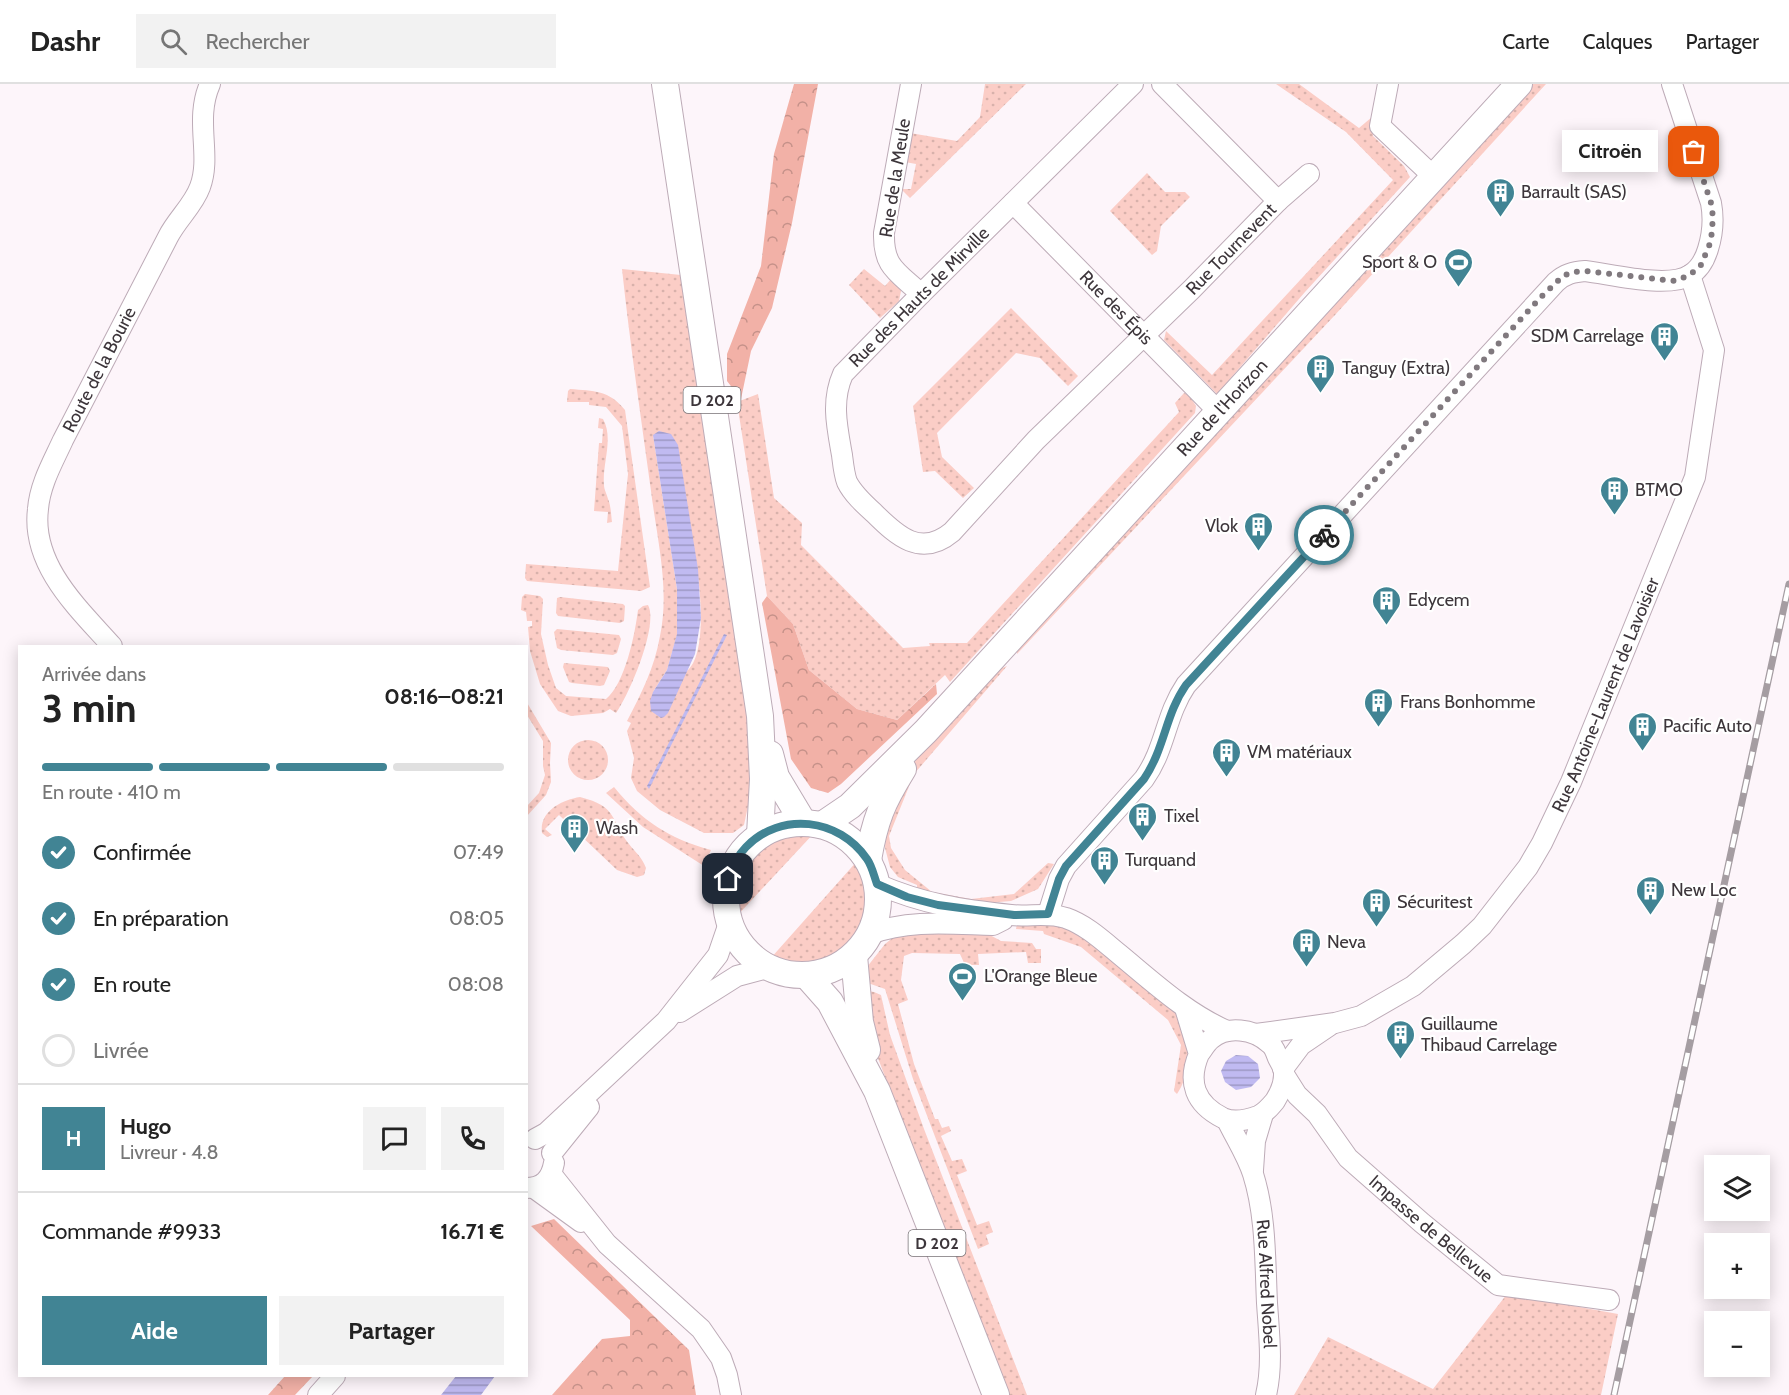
<!DOCTYPE html>
<html lang="fr">
<head>
<meta charset="utf-8">
<style>
	:root { --surface:#fff; --page:#f2f2f2; --text:#222; --muted:#767676; --line:#e0e0e0; --accent:#418494 }
	body { margin:0; font-family:Cabin,sans-serif; background:var(--page); color:var(--text); height:100vh; display:flex; flex-direction:column; font-size:22px; white-space:nowrap }
	* { box-sizing:border-box; margin:0 }
	p { font-size:20px; color:var(--muted) }
	.icon { flex:none; width:33px; height:33px; fill:none; stroke:currentColor; stroke-width:2; stroke-linecap:round; stroke-linejoin:round }
	.map { position:relative; flex:1; overflow:hidden }
	.side { position:absolute; left:18px; top:561px; width:510px; height:732px; display:flex; flex-direction:column; background:var(--surface); border-radius:0px; box-shadow:0 3px 15px #0003 }
	.side>* { flex:none }
	.tools { position:absolute; left:1704px; top:1071px; display:grid; gap:12px }
	.tools a { display:grid; place-items:center; width:66px; height:66px; border-radius:0px; background:var(--surface); box-shadow:0 3px 15px #0003; font-size:30px }
	.pin { position:absolute; display:grid; place-items:center; width:51px; height:51px; color:#fff; margin:-26px; border-radius:12px; box-shadow:0 3px 9px #0006 }
	.courier { position:absolute; display:grid; place-items:center; width:60px; height:60px; margin:-30px; border:4px solid #418494; border-radius:50%; background:#fff; color:#222; box-shadow:0 2px 8px #0007 }
	.bubble { position:absolute; height:42px; border-radius:0px; background:var(--surface); box-shadow:0 3px 15px #0003; font-size:20px; font-weight:700; line-height:42px; text-align:center }
	.head em { font-style:normal; font-weight:700 }
	.head div { display:flex; flex-direction:column-reverse }
	.head { display:flex; align-items:center; justify-content:space-between; height:102px; padding:0 24px }
	h1 { font-size:39px; font-weight:700; line-height:45px }
	.bar { display:grid; grid-template-columns:repeat(4,1fr); gap:9px 6px; align-content:center; height:72px; padding:0 24px }
	.bar i { height:8px; border-radius:4px; background:var(--line) }
	.bar .on { background:var(--accent) }
	.bar p { grid-column:span 4 }
	.line { display:flex; align-items:center; gap:15px; padding:0 24px; border-top:2px solid var(--line) }
	.line div { flex:1 }
	.round { display:grid; place-items:center; flex:none; width:63px; height:63px; border-radius:0px; background:var(--page) }
	ol { padding:0 24px; list-style:none }
	li { display:flex; align-items:center; gap:18px; height:66px }
	li p { margin-inline-start:auto }
	li .icon { padding:6px; border-radius:50%; background:var(--accent); color:#fff; stroke-width:4 }
	li:last-child { color:var(--muted) }
	li i { width:33px; height:33px; border:3px solid var(--line); border-radius:50% }
	.action { display:flex; gap:12px; margin-top:auto; padding:12px 24px }
	.action a { flex:1; height:69px; border-radius:0px; background:var(--accent); color:#fff; font-size:24px; font-weight:700; line-height:69px; text-align:center }
	.action a+a { background:var(--page); color:var(--text) }
	header { display:flex; align-items:center; gap:36px; box-sizing:border-box; height:84px; padding:0 30px; background:var(--surface); border-bottom:2px solid var(--line) }
	header strong { font-size:28px }
	nav { display:flex; gap:33px; margin-inline-start:auto; font-size:21px }
	.search { width:420px; height:54px; background:var(--page); display:flex; align-items:center; gap:15px; box-sizing:border-box; padding:0 21px; border-radius:0px; color:var(--muted); font-size:22px }
	.map>svg:first-child { display:block }
</style>
</head>
<body>
<header>
<strong>Dashr</strong>
<div class="search"><svg class="icon" aria-label="search" viewBox="0 0 24 24"><circle cx="10" cy="10" r="6"/><path d="M15 15l6 6"/></svg>Rechercher</div>
<nav><a>Carte</a><a>Calques</a><a>Partager</a></nav>
</header>
<div class="map">
<svg width="1789" height="1311" viewBox="0 0 1789 1311">
	<defs>
		<pattern id="grass-dots" width="8" height="8" patternUnits="userSpaceOnUse" patternTransform="scale(1.5)"><rect width="8" height="8" fill="#fbcdc6"/><path d="M2 2h.1M6 6h.1" fill="none" stroke="#d8b1ab" stroke-width="1.8" stroke-linecap="round"/></pattern>
		<pattern id="forest-crowns" width="20" height="18" patternUnits="userSpaceOnUse" patternTransform="scale(1.5)"><rect width="20" height="18" fill="#f2b1a7"/><path d="M2 6a3 3 0 1 1 6 0M12 15a3 3 0 1 1 6 0" fill="none" stroke="#c59189"/></pattern>
		<pattern id="water-rules" width="6" height="5" patternUnits="userSpaceOnUse" patternTransform="scale(1.5)"><rect width="6" height="5" fill="#c0baf1"/><path d="M0 2.5h6" fill="none" stroke="#9d98c4"/></pattern>
	</defs>
	<rect width="100%" height="100%" fill="#fdf5fa"/>
	<!-- grass -->
	<path fill="url(#grass-dots)" fill-rule="evenodd" d="M 985,0 L 1026,0 L 910,114 L 901,105 L 911,105 L 916,80 L 905,78 L 910,49 L 957,57 L 980,33 Z
		M 1276,0 L 1299,0 L 1359,44 L 1372,33 L 1373,52 L 1404,82 L 1410,93 L 1305,208 L 1217,310 L 1164,256 L 1166,247 L 1212,291 L 1393,96 L 1346,48 Z
		M 1532,0 L 1546,0 L 1335,231 L 1017,570 L 1016,561 Z
		M 1147,89 L 1165,108 L 1185,108 L 1190,113 L 1161,142 L 1157,167 L 1152,171 L 1110,127 Z
		M 622,185 L 681,191 L 724,460 L 747,616 L 757,717 L 748,722 L 744,741 L 733,749 L 704,749 L 660,726 L 637,707 L 631,694 L 634,674 L 627,647 L 631,639 L 627,637 C 642,608 654,585 660,552 C 670,505 657,455 651,407 C 641,333 630,260 622,185 ZM 653,351 L 694,473 C 701,497 707,567 689,585 C 680,594 664,601 653,608 L 667,586 L 677,551 L 677,505 Z
		M 864,185 L 885,202 L 892,194 L 902,202 L 899,217 L 880,234 L 849,201 Z
		M 1011,224 L 1078,292 L 1068,302 L 1040,274 L 1016,269 L 937,349 L 942,373 L 974,404 L 963,414 L 935,387 L 923,388 L 913,322 Z
		M 570,305 C 594,307 609,306 625,326 L 650,503 L 641,507 L 527,497 L 525,494 L 526,480 L 618,487 L 628,390 L 622,342 L 606,323 L 589,321 L 589,318 L 567,318 L 568,307 Z
		M 1184,309 L 1189,311 L 1196,322 L 1195,329 L 950,598 L 945,591 L 897,636 L 857,625 L 809,586 L 793,540 L 767,512 L 737,318 L 758,310 L 774,414 L 802,439 L 801,461 L 903,564 L 930,562 L 929,559 L 967,559 L 1179,328 L 1175,319 Z
		M 599,334 L 603,335 C 614,354 602,380 604,401 C 604,406 607,410 608,415 C 611,422 611,431 612,438 L 607,439 L 608,428 L 594,427 L 599,359 L 602,359 L 603,345 L 598,344 Z
		M 525,510 L 540,512 L 543,515 L 541,550 L 548,581 L 556,604 L 566,612 L 606,615 C 625,600 635,550 638,526 L 643,522 L 648,521 C 659,541 629,611 616,629 L 610,625 L 603,629 L 571,632 L 558,627 L 540,600 L 530,567 L 528,543 L 532,542 L 532,537 L 527,537 L 526,528 L 521,526 L 522,513 Z
		M 560,513 L 623,520 L 625,522 L 624,537 L 620,539 L 558,532 L 556,529 L 557,514 Z
		M 557,545 L 619,551 L 621,555 L 617,569 L 613,571 L 561,566 L 557,564 L 554,548 Z
		M 564,579 L 608,583 L 610,587 L 604,601 L 600,602 L 572,599 L 569,598 L 563,583 Z
		M 1007,582 L 914,690 L 889,752 L 891,764 L 905,786 L 932,808 L 971,815 L 1014,810 L 1048,779 L 1054,780 L 1038,805 L 1011,817 L 975,820 L 917,809 L 917,801 L 898,793 L 890,783 L 885,764 L 886,743 L 906,692 L 925,662 L 990,589 Z
		M 526,617 L 551,659 L 550,679 L 551,698 L 546,711 L 527,732 L 527,722 L 539,709 L 545,691 L 543,682 L 543,657 L 527,631 Z
		M568 676a20 20 0 1 1 40 0a20 20 0 1 1-40 0Z
		M 614,703 C 642,737 668,754 711,766 L 704,782 L 643,743 L 606,709 Z
		M 580,713 C 619,723 609,735 629,760 C 636,769 642,773 646,784 L 644,791 L 637,793 L 617,786 L 559,731 L 545,745 L 552,751 L 547,753 L 542,749 C 539,727 562,716 580,713 Z
		M 797,746 L 815,748 L 736,833 C 727,802 743,763 774,751 C 781,749 790,748 797,746 Z
		M 858,776 L 867,797 L 870,825 L 856,854 L 838,873 L 803,882 L 781,880 L 770,875 Z
		M 1017,840 L 1059,840 L 1081,847 L 1157,910 L 1183,936 L 1193,958 C 1185,978 1189,993 1177,1010 L 1174,1007 L 1181,961 L 1168,936 L 1081,863 L 1044,850 L 1043,847 L 1016,845 Z
		M 911,848 L 988,850 L 1001,857 L 1032,859 L 1036,865 L 1041,865 L 1041,879 L 1028,879 L 1026,868 L 978,870 L 979,881 L 965,881 L 960,870 L 912,869 L 904,872 L 901,896 L 908,916 L 898,920 L 914,980 L 935,1035 L 938,1035 L 942,1044 L 949,1042 L 951,1047 L 941,1052 L 952,1077 L 962,1075 L 967,1087 L 957,1091 L 977,1141 L 989,1137 L 993,1148 L 986,1151 L 989,1160 L 978,1165 L 913,995 L 885,905 L 865,898 L 867,883 L 885,860 L 895,852 Z
		M 868,907 L 874,908 L 881,911 L 890,951 L 924,1045 L 1027,1311 L 1007,1311 L 871,956 Z
		M 1507,1210 L 1618,1230 L 1601,1311 L 1294,1311 L 1328,1253 L 1433,1305 Z"/>
	<!-- forest -->
	<path fill="url(#forest-crowns)" d="M 794,0 L 818,0 L 792,139 L 772,224 L 751,267 L 741,315 L 727,297 L 727,270 L 761,182 L 774,70 Z
		M 767,512 L 793,540 L 809,586 L 857,625 L 897,636 L 936,600 L 937,610 L 841,700 L 828,709 L 811,704 L 791,675 L 762,519 Z
		M 554,1135 L 689,1266 L 696,1311 L 552,1311 L 602,1255 L 630,1252 L 630,1236 L 531,1142 Z
		M 285,1292 L 313,1292 L 295,1311 L 268,1311 Z"/>
	<!-- water -->
	<path fill="url(#water-rules)" d="M 659,347 L 671,350 L 678,361 L 698,485 L 701,534 L 695,570 L 668,629 L 664,633 L 661,634 L 651,627 L 650,617 L 653,608 L 667,586 L 677,550 L 677,505 L 653,351 Z
		M 724,550 L 727,551 L 649,705 L 647,702 Z
		M 1236,971 L 1248,972 L 1258,980 L 1260,994 L 1251,1003 L 1236,1006 L 1225,998 L 1221,987 L 1226,977 Z
		M 456,1292 L 495,1292 L 481,1311 L 441,1311 Z"/>
	<g fill="none" stroke-linecap="round" stroke-linejoin="round">
		<defs>
			<g id="minor">
				<path d="M 911,0 L 884,149 C 883,184 898,188 921,210"/>
				<path id="s1" d="M 1133,0 L 921,210 L 843,290 C 831,317 837,343 842,371 C 843,379 844,390 847,398 C 853,410 864,420 874,429 C 897,452 921,474 952,448 L 1036,356 L 1192,205 L 1278,117 L 1162,0"/>
				<path d="M 1388,0 L 1380,42 L 1434,93"/>
				<path d="M 1278,117 L 1309,90"/>
				<path id="s2" d="M 1013,119 L 1219,328"/>
				<path id="s3" d="M 112,562 C 78,524 31,481 38,425 C 40,400 53,378 63,356 C 98,288 133,220 168,153 C 177,135 193,122 200,103 C 212,71 194,36 210,0"/>
				<path d="M 877,800 C 923,820 962,826 1011,831 C 1030,833 1047,828 1066,834 C 1086,841 1102,856 1119,870 C 1153,898 1186,929 1227,947"/>
				<path d="M 1048,830 L 1059,795 L 1066,782 L 1144,695 C 1166,664 1165,632 1186,601 L 1556,198 C 1565,190 1573,188 1585,187 C 1611,190 1668,205 1690,191 C 1700,185 1705,175 1708,165 C 1713,149 1714,135 1711,119 L 1672,0"/>
				<path d="M 870,850 C 909,835 952,840 993,841 L 1003,836"/>
				<path d="M 1185,924 L 1199,970 C 1187,998 1195,1020 1223,1034 C 1234,1039 1247,1036 1258,1032 C 1265,1029 1270,1023 1275,1017 C 1280,1009 1284,1001 1284,991 C 1285,985 1281,980 1278,974 C 1276,969 1274,962 1269,959 C 1254,945 1227,941 1211,955 C 1206,959 1203,965 1199,970"/>
				<path d="M 680,928 L 737,892 L 767,884"/>
				<path id="s4" d="M 1256,950 L 1335,939 L 1361,932 L 1413,902 L 1463,860 L 1482,842 L 1528,783 L 1542,759 L 1571,698 L 1695,393 L 1714,266 L 1690,191"/>
				<path d="M 1283,985 L 1301,961 L 1329,942"/>
				<path id="s5" d="M 1285,992 L 1297,1011 L 1317,1030 L 1348,1074 L 1422,1139 L 1498,1201 L 1609,1216"/>
				<path id="s6" d="M 1227,1036 C 1235,1053 1247,1071 1253,1090 C 1266,1131 1265,1176 1267,1219 C 1269,1249 1273,1281 1266,1311"/>
				<path d="M 535,1055 L 546,1049 L 666,937 L 718,871 L 729,839"/>
				<path d="M 552,1069 L 589,1023"/>
				<path d="M 1253,1086 L 1255,1057 L 1263,1030"/>
				<path d="M 552,1091 L 607,1160 L 701,1245 L 721,1274 L 727,1291 L 731,1311"/>
				<path d="M 526,1104 C 543,1104 551,1095 554,1079"/>
				<path d="M 534,1104 L 581,1138"/>
				<path d="M 318,1311 L 335,1292"/>
			</g>
			<g id="major">
				<path d="M 665,0 L 760,632 L 763,695 L 760,751"/>
				<path d="M 770,670 L 776,693 L 803,738"/>
				<circle cx="802" cy="815" r="76"/>
				<path id="s7" d="M 822,741 L 850,722 L 926,647 L 1519,0"/>
				<path d="M 868,776 C 875,735 882,719 903,685"/>
				<path d="M 854,872 L 860,938 L 867,966"/>
				<path d="M 807,892 L 830,918 L 877,1007 L 996,1311"/>
			</g>
		</defs>
		<!-- minor casing -->
		<use href="#minor" stroke="#bdabb7" stroke-width="22"/>
		<!-- major casing -->
		<use href="#major" stroke="#bdabb7" stroke-width="28"/>
		<!-- minor -->
		<use href="#minor" stroke="#fff" stroke-width="20"/>
		<!-- major -->
		<use href="#major" stroke="#fff" stroke-width="26"/>
		<defs>
			<path id="rail" d="M 1614,1311 L 1789,500"/>
		</defs>
		<!-- rail casing -->
		<use href="#rail" stroke="#a59da2" stroke-width="7"/>
		<!-- rail -->
		<use href="#rail" stroke="#fff" stroke-width="4.5" stroke-dasharray="14" stroke-linecap="butt"/>
	</g>
	<g fill="none" stroke-linecap="round" stroke-linejoin="round">
		<!-- done -->
		<path stroke="#80797e" stroke-width="6" stroke-dasharray="0 10.8" d="M 1324,451 L 1541,213 L 1563,192 L 1572,188 L 1585,187 L 1675,197 L 1690,191 L 1701,181 L 1711,157 L 1713,133 L 1711,119 L 1694,68"/>
		<!-- route -->
		<path stroke="#418494" stroke-width="8" d="M 728,795 C 733,783 737,772 746,763 C 781,727 839,734 867,775 C 872,782 874,792 877,800 L 907,813 L 938,821 L 1014,831 L 1048,830 L 1059,795 L 1066,782 L 1144,695 C 1165,664 1165,631 1186,601 L 1324,451"/>
	</g>
	<!-- icons -->
	<defs>
		<symbol id="building-pin" viewBox="-11 -11 22 30"><path d="M0 17L-7.5 6A9.5 9.5 0 1 1 7.5 6Z" fill="#418494" stroke="#fff"/><path d="M-4-6H4V6H1V3H-1V6H-4ZM-2.5-4.3h1.7v1.8h-1.7ZM.8-4.3h1.7v1.8H.8ZM-2.5-1h1.7V.8h-1.7ZM.8-1h1.7V.8H.8Z" fill="#fff"/></symbol>
		<symbol id="stadium-pin" viewBox="-11 -11 22 30"><path d="M0 17L-7.5 6A9.5 9.5 0 1 1 7.5 6Z" fill="#418494" stroke="#fff"/><path d="M0-5a6.5 5 0 1 0 0 10a6.5 5 0 1 0 0-10ZM-3.5-1.8h7v3.6h-7Z" fill="#fff"/></symbol>
	</defs>
	<g fill-rule="evenodd">
		<use href="#building-pin" x="1484" y="92" width="33" height="45"/>
		<use href="#stadium-pin" x="1442" y="162" width="33" height="45"/>
		<use href="#building-pin" x="1648" y="236" width="33" height="45"/>
		<use href="#building-pin" x="1304" y="268" width="33" height="45"/>
		<use href="#building-pin" x="1598" y="390" width="33" height="45"/>
		<use href="#building-pin" x="1242" y="426" width="33" height="45"/>
		<use href="#building-pin" x="1370" y="500" width="33" height="45"/>
		<use href="#building-pin" x="1362" y="602" width="33" height="45"/>
		<use href="#building-pin" x="1626" y="626" width="33" height="45"/>
		<use href="#building-pin" x="1210" y="652" width="33" height="45"/>
		<use href="#building-pin" x="1126" y="716" width="33" height="45"/>
		<use href="#building-pin" x="558" y="728" width="33" height="45"/>
		<use href="#building-pin" x="1088" y="760" width="33" height="45"/>
		<use href="#building-pin" x="1634" y="790" width="33" height="45"/>
		<use href="#building-pin" x="1360" y="802" width="33" height="45"/>
		<use href="#building-pin" x="1290" y="842" width="33" height="45"/>
		<use href="#stadium-pin" x="946" y="876" width="33" height="45"/>
		<use href="#building-pin" x="1384" y="934" width="33" height="45"/>
	</g>
	<g text-anchor="middle" dominant-baseline="central" stroke-width="4.5" stroke-linejoin="round" paint-order="stroke">
		<!-- shield labels -->
		<g fill="#fff" stroke="#777276" stroke-width="1.5">
			<rect x="683.5" y="303" width="57" height="26" rx="4.5"/>
			<rect x="908.5" y="1146" width="57" height="26" rx="4.5"/>
		</g>
		<g font-size="16" font-weight="bold" fill="#3d363b">
			<text x="712" y="316">D 202</text>
			<text x="937" y="1159">D 202</text>
		</g>
		<!-- street labels -->
		<g font-size="18" fill="#3d363b" stroke="#fff">
			<text transform="translate(895 94) rotate(-81)">Rue de la Meule</text>
			<text stroke="none"><textPath href="#s1" startOffset="1050">Rue Tournevent</textPath></text>
			<text transform="translate(919 213) rotate(-45)">Rue des Hauts de Mirville</text>
			<text stroke="none"><textPath href="#s2" startOffset="147">Rue des Épis</textPath></text>
			<text stroke="none"><textPath href="#s3" startOffset="314">Route de la Bourie</textPath></text>
			<text stroke="none"><textPath href="#s7" startOffset="579">Rue de l'Horizon</textPath></text>
			<text stroke="none"><textPath href="#s4" startOffset="522">Rue Antoine-Laurent de Lavoisier</textPath></text>
			<text stroke="none"><textPath href="#s5" startOffset="213">Impasse de Bellevue</textPath></text>
			<text stroke="none"><textPath href="#s6" startOffset="171">Rue Alfred Nobel</textPath></text>
		</g>
		<!-- poi labels -->
		<g font-size="18" fill="#3d363b" stroke="#fff" text-anchor="start">
			<text x="1521" y="108">Barrault (SAS)</text>
			<text x="1437" y="178" text-anchor="end">Sport &amp; O</text>
			<text x="1644" y="252" text-anchor="end">SDM Carrelage</text>
			<text x="1342" y="284">Tanguy (Extra)</text>
			<text x="1635" y="406">BTMO</text>
			<text x="1238" y="442" text-anchor="end">Vlok</text>
			<text x="1408" y="516">Edycem</text>
			<text x="1400" y="618">Frans Bonhomme</text>
			<text x="1663" y="642">Pacific Auto</text>
			<text x="1247" y="668">VM matériaux</text>
			<text x="1164" y="732">Tixel</text>
			<text x="596" y="744">Wash</text>
			<text x="1125" y="776">Turquand</text>
			<text x="1671" y="806">New Loc</text>
			<text x="1397" y="818">Sécuritest</text>
			<text x="1327" y="858">Neva</text>
			<text x="984" y="892">L'Orange Bleue</text>
			<text x="1421" y="940">Guillaume<tspan x="1421" dy="21">Thibaud Carrelage</tspan></text>
		</g>
	</g>
</svg>
<div class="tools">
<a><svg class="icon" aria-label="layers" viewBox="0 0 24 24"><path d="M12 4l9 5-9 5-9-5zM3 14l9 5 9-5"/></svg></a>
<a>+</a>
<a>−</a>
</div>
<div class="pin" style="left:1694px;top:68px;background:#ea580c"><svg class="icon" aria-label="bag" viewBox="0 0 24 24"><path d="M5 8h14l-1 12H6zM9 8a3 3 0 0 1 6 0"/></svg></div>
<div class="pin" style="left:728px;top:795px;background:#1f2937"><svg class="icon" aria-label="home" viewBox="0 0 24 24"><path d="M3 11l9-7 9 7M6 9v11h12V9"/></svg></div>
<div class="courier" style="left:1324px;top:451px"><svg class="icon" aria-label="bike" viewBox="0 0 24 24"><circle cx="6" cy="16" r="4"/><circle cx="18" cy="16" r="4"/><path d="M6 16l4-8h5l3 8M10 8l3 8H6M13 5h3"/></svg></div>
<div class="bubble" style="left:1562px;top:46px;width:96px">Citroën</div>
<section class="side">
<div class="head"><div><h1>3 min</h1><p>Arrivée dans</p></div><em>08:16–08:21</em></div>
<div class="bar"><i class="on"></i><i class="on"></i><i class="on"></i><i></i><p>En route · 410 m</p></div>
<ol>
<li><svg class="icon" aria-label="check" viewBox="0 0 24 24"><path d="M5 12l5 5 9-10"/></svg>Confirmée<p>07:49</p></li>
<li><svg class="icon" aria-label="check" viewBox="0 0 24 24"><path d="M5 12l5 5 9-10"/></svg>En préparation<p>08:05</p></li>
<li><svg class="icon" aria-label="check" viewBox="0 0 24 24"><path d="M5 12l5 5 9-10"/></svg>En route<p>08:08</p></li>
<li><i></i>Livrée</li>
</ol>
<div class="line" style="height:108px"><b class="round" style="background:var(--accent);color:#fff">H</b><div><b>Hugo</b><p>Livreur · 4.8</p></div><a class="round"><svg class="icon" aria-label="chat" viewBox="0 0 24 24"><path d="M4 5h16v11H9l-5 4z"/></svg></a><a class="round"><svg class="icon" aria-label="phone" viewBox="0 0 24 24"><path d="M5 4h4l2 5-3 2q2 4 5 5l2-3 5 2v4C11 20 4 13 5 4z"/></svg></a></div>
<div class="line" style="height:78px"><div>Commande #9933</div><b>16.71 €</b></div>
<div class="action"><a>Aide</a><a>Partager</a></div>
</section>
</div>
</body>
</html>
